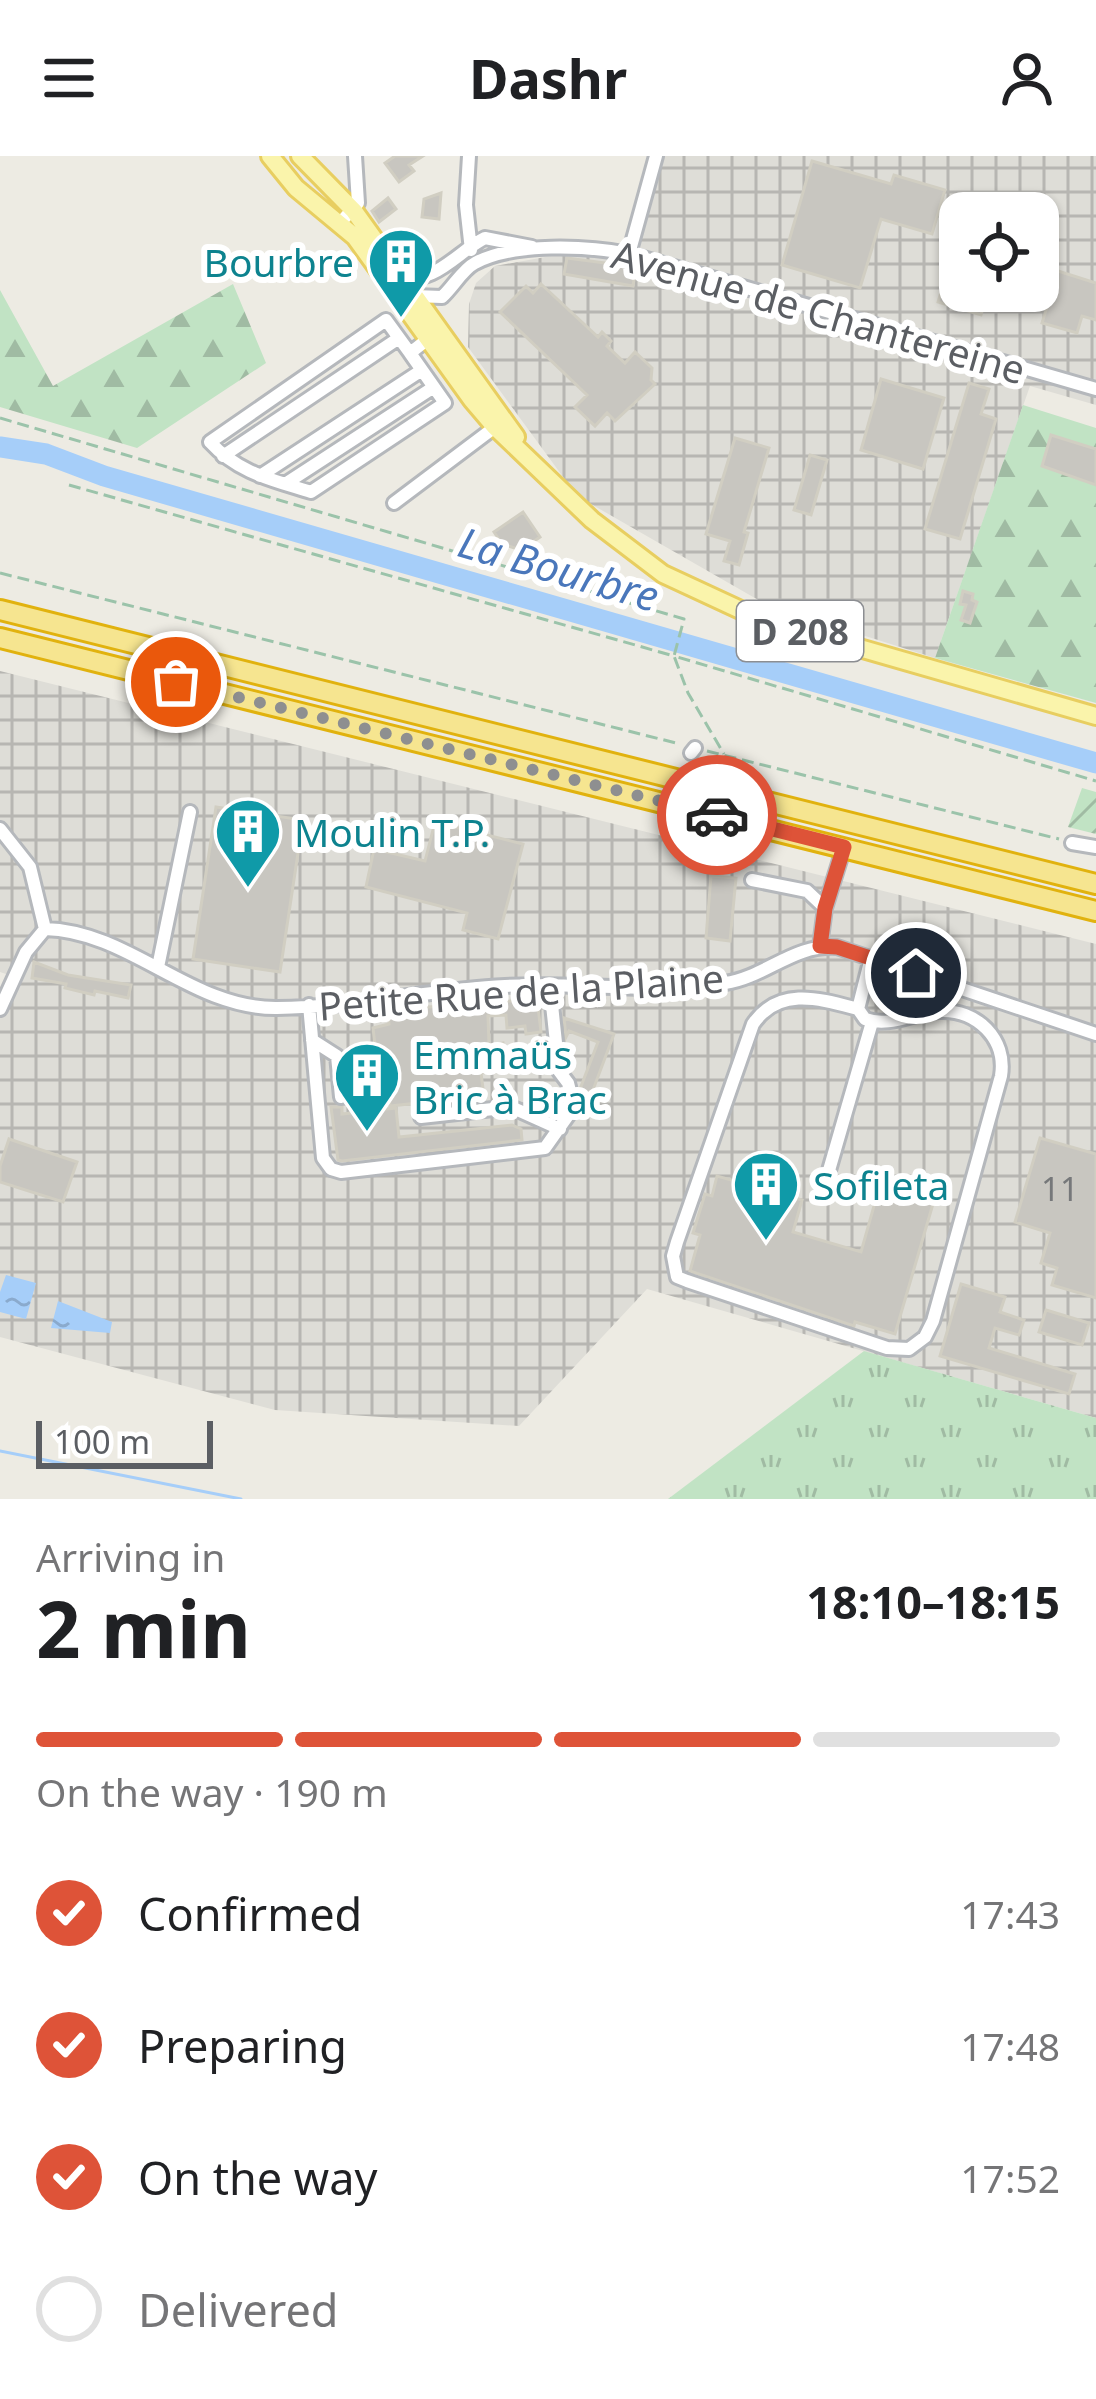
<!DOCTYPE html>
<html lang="en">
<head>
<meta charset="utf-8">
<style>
	:root { --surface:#fff; --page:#f6f6f6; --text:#202124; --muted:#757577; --line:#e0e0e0; --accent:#de5338 }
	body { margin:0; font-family:"Noto Sans",sans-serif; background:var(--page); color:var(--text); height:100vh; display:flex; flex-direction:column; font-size:45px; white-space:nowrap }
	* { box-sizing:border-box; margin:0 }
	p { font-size:39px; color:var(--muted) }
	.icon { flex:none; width:66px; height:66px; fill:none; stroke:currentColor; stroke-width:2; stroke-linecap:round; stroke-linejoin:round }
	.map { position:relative; height:1343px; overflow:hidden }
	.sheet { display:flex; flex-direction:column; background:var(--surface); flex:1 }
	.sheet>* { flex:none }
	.controls { position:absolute; left:939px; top:36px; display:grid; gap:24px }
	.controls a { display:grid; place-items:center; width:120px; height:120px; border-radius:24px; background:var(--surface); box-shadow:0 3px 9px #0004; font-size:60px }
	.scale { position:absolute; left:36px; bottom:30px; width:177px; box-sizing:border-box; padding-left:12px; border:6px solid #5b5e63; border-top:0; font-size:33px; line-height:42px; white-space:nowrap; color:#5b5e63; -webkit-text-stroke:9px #fff; paint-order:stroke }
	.pin { position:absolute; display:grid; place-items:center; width:102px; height:102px; color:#fff; margin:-51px; border:6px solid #fff; border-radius:50%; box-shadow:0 3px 12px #0007 }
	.courier { position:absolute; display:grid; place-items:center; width:120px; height:120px; margin:-60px; border:9px solid #de5338; border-radius:50%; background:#fff; color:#222; box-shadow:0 3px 15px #0007 }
	.headline em { font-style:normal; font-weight:700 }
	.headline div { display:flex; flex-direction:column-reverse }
	.headline { display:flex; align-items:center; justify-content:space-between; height:204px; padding:0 36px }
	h1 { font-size:78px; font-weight:700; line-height:90px }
	.bar { display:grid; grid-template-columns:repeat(4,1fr); gap:18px 12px; align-content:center; height:144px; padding:0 36px }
	.bar i { height:15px; border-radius:9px; background:var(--line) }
	.bar .on { background:var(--accent) }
	.bar p { grid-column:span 4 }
	ol { padding:0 36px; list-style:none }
	li { display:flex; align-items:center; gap:36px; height:132px }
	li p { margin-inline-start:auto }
	li .icon { padding:12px; border-radius:50%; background:var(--accent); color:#fff; stroke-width:4 }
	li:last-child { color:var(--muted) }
	li i { width:66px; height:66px; border:6px solid var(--line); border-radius:50% }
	header { display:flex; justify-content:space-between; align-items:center; height:156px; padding:0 36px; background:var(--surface); font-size:54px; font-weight:700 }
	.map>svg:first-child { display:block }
</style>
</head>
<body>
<header><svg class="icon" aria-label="menu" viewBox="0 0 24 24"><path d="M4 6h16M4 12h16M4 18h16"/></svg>Dashr<svg class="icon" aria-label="person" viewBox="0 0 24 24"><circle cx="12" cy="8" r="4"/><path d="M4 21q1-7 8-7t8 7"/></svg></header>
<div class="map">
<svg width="1096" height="1343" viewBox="0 0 1096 1343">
	<defs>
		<pattern id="industrial-grid" width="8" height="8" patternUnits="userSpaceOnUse" patternTransform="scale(3)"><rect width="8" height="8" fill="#deddd7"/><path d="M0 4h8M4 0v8" fill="none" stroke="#b7b6b2"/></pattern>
		<pattern id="grass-tufts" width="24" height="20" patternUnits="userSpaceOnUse" patternTransform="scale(3)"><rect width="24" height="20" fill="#c1e3c4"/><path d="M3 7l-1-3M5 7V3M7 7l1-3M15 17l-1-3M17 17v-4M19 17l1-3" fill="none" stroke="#a0bba3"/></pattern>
		<pattern id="forest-firs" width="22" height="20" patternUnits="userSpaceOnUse" patternTransform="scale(3)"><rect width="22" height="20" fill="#c1e3c4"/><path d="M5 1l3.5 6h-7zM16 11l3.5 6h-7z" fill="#a0bba3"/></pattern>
		<pattern id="garden-furrows" width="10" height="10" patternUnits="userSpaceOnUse" patternTransform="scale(3)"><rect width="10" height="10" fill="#c1e3c4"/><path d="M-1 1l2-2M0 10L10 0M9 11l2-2" fill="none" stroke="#a0bba3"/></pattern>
		<pattern id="water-ripples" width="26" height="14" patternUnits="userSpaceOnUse" patternTransform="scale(3)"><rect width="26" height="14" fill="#a6cef9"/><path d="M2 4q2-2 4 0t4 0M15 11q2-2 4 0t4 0" fill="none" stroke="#8aaacd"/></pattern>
	</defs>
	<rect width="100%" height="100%" fill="#edebe3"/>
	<!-- industrial -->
	<path fill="url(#industrial-grid)" fill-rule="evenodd" d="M 659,0 L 1096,0 L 1096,249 L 1030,230 L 935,502 L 767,449 L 577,340 L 468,191 L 469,148 L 476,127 L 495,110 L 629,86 ZM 960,57 L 1038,57 L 1038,135 L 960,135 Z
		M 0,515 L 1096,788 L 1096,1262 L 647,1133 L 519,1270 L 275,1254 L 0,1181 L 0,847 L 9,819 L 0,816 Z"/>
	<!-- grass -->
	<path fill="url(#grass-tufts)" d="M 864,1195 L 1096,1262 L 1096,1343 L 668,1343 Z"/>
	<!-- forest -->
	<path fill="url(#forest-firs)" d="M 233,128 L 266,207 L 137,292 L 0,251 L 0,134 L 53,230 Z
		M 1023,249 L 1096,272 L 1096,547 L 935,502 Z"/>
	<!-- garden -->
	<path fill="url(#garden-furrows)" d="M 1082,632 L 1096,636 L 1096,678 L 1068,671 Z"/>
	<!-- water -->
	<path fill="url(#water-ripples)" d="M 6,1119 L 36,1127 L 26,1163 L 0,1156 L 0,1136 Z
		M 58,1145 L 112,1166 L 110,1177 L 51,1172 Z"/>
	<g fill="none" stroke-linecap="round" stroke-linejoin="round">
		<!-- stream -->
		<path stroke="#a6cef9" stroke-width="3" d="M 0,1295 L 241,1343"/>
		<!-- river -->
		<path stroke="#a6cef9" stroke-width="21" d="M 0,291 L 46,298 L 104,320 L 1096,607"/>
	</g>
	<!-- building -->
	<path fill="#c8c6c0" stroke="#d1cec2" stroke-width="3" d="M 395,0 L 423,0 L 409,9 L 414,15 L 399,26 L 385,7 Z
		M 812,5 L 891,28 L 894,19 L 945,34 L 932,78 L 881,63 L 860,132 L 782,109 Z
		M 441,37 L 439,63 L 422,61 L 424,43 Z
		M 388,42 L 396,53 L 379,66 L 372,55 Z
		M 958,81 L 960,135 L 988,135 L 981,159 L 938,146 Z
		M 567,102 L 636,111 L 633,130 L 564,118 Z
		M 1058,115 L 1096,127 L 1096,164 L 1082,160 L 1077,177 L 1042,167 Z
		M 541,128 L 598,181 L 602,176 L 611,185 L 607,190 L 625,207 L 635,196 L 652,212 L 651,224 L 655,228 L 615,265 L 607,257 L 595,270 L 575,251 L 587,239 L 500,156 L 526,130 L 533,137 Z
		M 881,223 L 944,242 L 923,313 L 861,294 Z
		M 969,227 L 989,233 L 981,258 L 996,263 L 960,383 L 925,373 Z
		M 1051,279 L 1096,293 L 1096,329 L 1042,310 Z
		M 735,282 L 769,292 L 744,376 L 748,377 L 739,409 L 724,405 L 730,385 L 706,378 Z
		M 810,299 L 827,304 L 811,359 L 794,354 Z
		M 523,356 L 540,381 L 521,394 L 502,388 L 494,376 Z
		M 963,435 L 973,438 L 972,444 L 977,446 L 970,467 L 961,464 L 966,449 L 960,448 Z
		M 216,651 L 303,664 L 280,816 L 193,803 Z
		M 435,666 L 523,688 L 498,783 L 463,774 L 467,757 L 366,731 L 374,693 L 425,705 Z
		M 711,720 L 736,722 L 730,785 L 706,782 Z
		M 34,806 L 68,819 L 131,829 L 128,842 L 95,835 L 94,839 L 65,832 L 66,828 L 32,822 Z
		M 537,843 L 541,876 L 526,878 L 525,870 L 507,872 L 506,859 L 488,860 L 489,889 L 503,887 L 506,914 L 481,917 L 484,940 L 390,950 L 386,914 L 361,918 L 360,909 L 377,907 L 373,872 L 389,868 L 388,854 Z
		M 564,862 L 614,878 L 587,950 L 580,933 L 598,886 L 569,875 L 566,881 Z
		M 331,951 L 342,951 L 342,958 L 396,952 L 399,981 L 512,969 L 521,973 L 522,984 L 342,1005 L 338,1004 Z
		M 1040,982 L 1096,998 L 1096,1142 L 1052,1129 L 1057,1112 L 1041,1107 L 1050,1077 L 1015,1066 Z
		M 9,983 L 77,1006 L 63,1046 L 0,1026 L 0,1010 Z
		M 779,1006 L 791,1010 L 783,1039 L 802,1044 L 793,1076 L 861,1096 L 881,1025 L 935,1041 L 895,1178 L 855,1166 L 854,1170 L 690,1115 L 700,1079 L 693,1077 L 705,1038 L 712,1040 L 717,1020 L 771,1035 Z
		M 961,1128 L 1005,1141 L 1000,1156 L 1024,1164 L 1019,1179 L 995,1172 L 989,1192 L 1075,1218 L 1069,1238 L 940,1200 Z
		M 1046,1154 L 1089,1167 L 1082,1189 L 1039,1176 Z"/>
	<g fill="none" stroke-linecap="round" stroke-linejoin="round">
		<defs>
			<path id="minor" d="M 469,0 L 466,49 L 471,94
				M 341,66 L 358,47 L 355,0
				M 629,98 L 656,0
				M 401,119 C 433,131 458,95 485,82 L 532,91
				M 414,140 L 442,141 C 453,131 463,113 475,107 C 514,86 588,90 629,98 L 1096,233
				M 410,197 L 386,164 L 210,286 C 238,317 273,324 311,336 L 445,247 L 410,197 L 428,183
				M 223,300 L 399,182
				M 260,320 L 422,214
				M 285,328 L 434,231
				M 394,347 L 499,268
				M 691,597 L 695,592
				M 0,673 L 30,711 L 45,773
				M 1072,687 L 1096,691
				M 752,724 L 807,735 L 825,752
				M 820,790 L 825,752 L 844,691
				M 158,811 L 190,656
				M 309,849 L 323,1002 L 331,1013 L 341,1016 L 545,992 L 574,951 L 568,927 L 559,915 L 550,830
				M 0,853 L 26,796 L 45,773 C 130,775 191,853 277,852 C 353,851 429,834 505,830 C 577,826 653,838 725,827 C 766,821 793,788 837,791 L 1096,878
				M 858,853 C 820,843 779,830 753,868 L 677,1086 L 673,1100 L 677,1121 L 687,1125 L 887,1192 L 909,1193 L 925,1181 L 933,1165 L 1001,920 C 1007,883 977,853 939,855 C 914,856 890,872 865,863 L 858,853 L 871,802
				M 312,884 L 337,900 L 341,941
				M 421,961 L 511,951 L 560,973
				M 823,1035 L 872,866"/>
			<path id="major" d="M 270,0 L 296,32 L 355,81 L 472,244 L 495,271 L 592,364 L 663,418 L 762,464 L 1096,560
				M 300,0 L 354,55 L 516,281"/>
			<path id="highway" d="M 0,454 L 1096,728
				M 0,482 L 1096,755"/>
		</defs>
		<!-- minor casing -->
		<use href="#minor" stroke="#b5b8bc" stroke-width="18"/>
		<!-- major casing -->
		<use href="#major" stroke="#e8ce60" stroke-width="22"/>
		<!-- highway casing -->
		<use href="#highway" stroke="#e1b20e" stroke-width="24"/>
		<!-- path -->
		<path stroke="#9bc3aa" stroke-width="3" stroke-dasharray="12 6" stroke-linecap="butt" d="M 0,262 L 684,463 L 674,500 L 1096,625
			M 69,329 L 674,500 L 688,537 L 724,598
			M 0,417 L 680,588
			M 707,595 L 1059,683"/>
		<!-- minor -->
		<use href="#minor" stroke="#fff" stroke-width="12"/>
		<!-- major -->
		<use href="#major" stroke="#faf4ab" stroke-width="16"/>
		<!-- highway -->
		<use href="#highway" stroke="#f6e590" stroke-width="18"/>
	</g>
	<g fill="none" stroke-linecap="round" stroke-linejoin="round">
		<!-- done -->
		<path stroke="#8e8f90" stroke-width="12" stroke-dasharray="0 21.6" d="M 176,526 L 717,659"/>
		<!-- route -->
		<path stroke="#de5338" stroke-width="15" d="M 717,659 L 844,691 L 825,752 L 820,790 L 837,791 L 916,817"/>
	</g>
	<!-- icons -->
	<defs>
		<symbol id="building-pin" viewBox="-11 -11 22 30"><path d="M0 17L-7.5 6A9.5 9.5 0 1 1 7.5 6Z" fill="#0f9aa8" stroke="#fff"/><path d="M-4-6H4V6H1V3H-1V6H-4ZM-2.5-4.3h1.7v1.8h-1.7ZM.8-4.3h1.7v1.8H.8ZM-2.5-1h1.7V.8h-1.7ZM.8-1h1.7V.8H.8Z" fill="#fff"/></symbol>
	</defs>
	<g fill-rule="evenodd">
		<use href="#building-pin" x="363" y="67" width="76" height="104"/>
		<use href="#building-pin" x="210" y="637" width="76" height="104"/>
		<use href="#building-pin" x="329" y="881" width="76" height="104"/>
		<use href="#building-pin" x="728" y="990" width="76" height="104"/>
	</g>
	<g text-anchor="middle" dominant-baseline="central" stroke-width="12" stroke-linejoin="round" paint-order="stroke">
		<!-- number labels -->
		<g font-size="33" fill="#76787a">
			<text x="1060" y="1032">11</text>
		</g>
		<!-- shield labels -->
		<rect fill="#fff" stroke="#8c8e92" stroke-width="3" x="737" y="445" width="126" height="60" rx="9"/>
		<g font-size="36" font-weight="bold" fill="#5b5e63">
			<text x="800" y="475">D 208</text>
		</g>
		<!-- culture labels -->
		<g font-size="39" fill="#0d838f" stroke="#fff" text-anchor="start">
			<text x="354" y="105" text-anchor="end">Bourbre</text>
			<text x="294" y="675">Moulin T.P.</text>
			<text x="413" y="897">Emmaüs<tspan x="413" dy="45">Bric à Brac</tspan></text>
			<text x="813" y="1028">Sofileta</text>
		</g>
		<!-- street labels -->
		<g font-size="39" fill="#5b5e63" stroke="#fff">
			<text transform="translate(819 155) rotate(16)">Avenue de Chantereine</text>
			<text transform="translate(521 835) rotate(-4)">Petite Rue de la Plaine</text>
		</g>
		<!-- water labels -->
		<g font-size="42" font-style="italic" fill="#4a77bb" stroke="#fff">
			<text transform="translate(559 412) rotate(16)">La Bourbre</text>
		</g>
	</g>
</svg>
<div class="controls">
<a><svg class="icon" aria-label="locate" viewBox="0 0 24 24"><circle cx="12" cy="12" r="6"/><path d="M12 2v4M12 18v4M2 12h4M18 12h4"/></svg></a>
</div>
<div class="scale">100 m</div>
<div class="pin" style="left:176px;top:526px;background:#ea580c"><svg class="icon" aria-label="bag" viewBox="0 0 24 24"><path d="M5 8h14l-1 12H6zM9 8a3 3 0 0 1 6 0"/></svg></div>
<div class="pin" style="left:916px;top:817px;background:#1f2937"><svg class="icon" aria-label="home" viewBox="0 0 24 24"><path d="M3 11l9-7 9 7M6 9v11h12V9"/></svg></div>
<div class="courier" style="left:717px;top:659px"><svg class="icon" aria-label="car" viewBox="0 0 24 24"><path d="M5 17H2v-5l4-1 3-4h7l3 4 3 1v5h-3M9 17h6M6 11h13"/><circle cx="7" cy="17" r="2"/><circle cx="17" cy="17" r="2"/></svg></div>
</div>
<section class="sheet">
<div class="headline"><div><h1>2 min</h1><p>Arriving in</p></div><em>18:10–18:15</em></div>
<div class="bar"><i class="on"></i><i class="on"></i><i class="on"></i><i></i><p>On the way · 190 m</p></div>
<ol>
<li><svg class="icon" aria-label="check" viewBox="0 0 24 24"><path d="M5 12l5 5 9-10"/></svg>Confirmed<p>17:43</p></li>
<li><svg class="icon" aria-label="check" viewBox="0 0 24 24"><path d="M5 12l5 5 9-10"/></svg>Preparing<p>17:48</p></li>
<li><svg class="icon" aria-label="check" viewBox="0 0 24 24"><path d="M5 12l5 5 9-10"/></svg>On the way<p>17:52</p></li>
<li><i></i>Delivered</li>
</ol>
</section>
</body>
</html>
